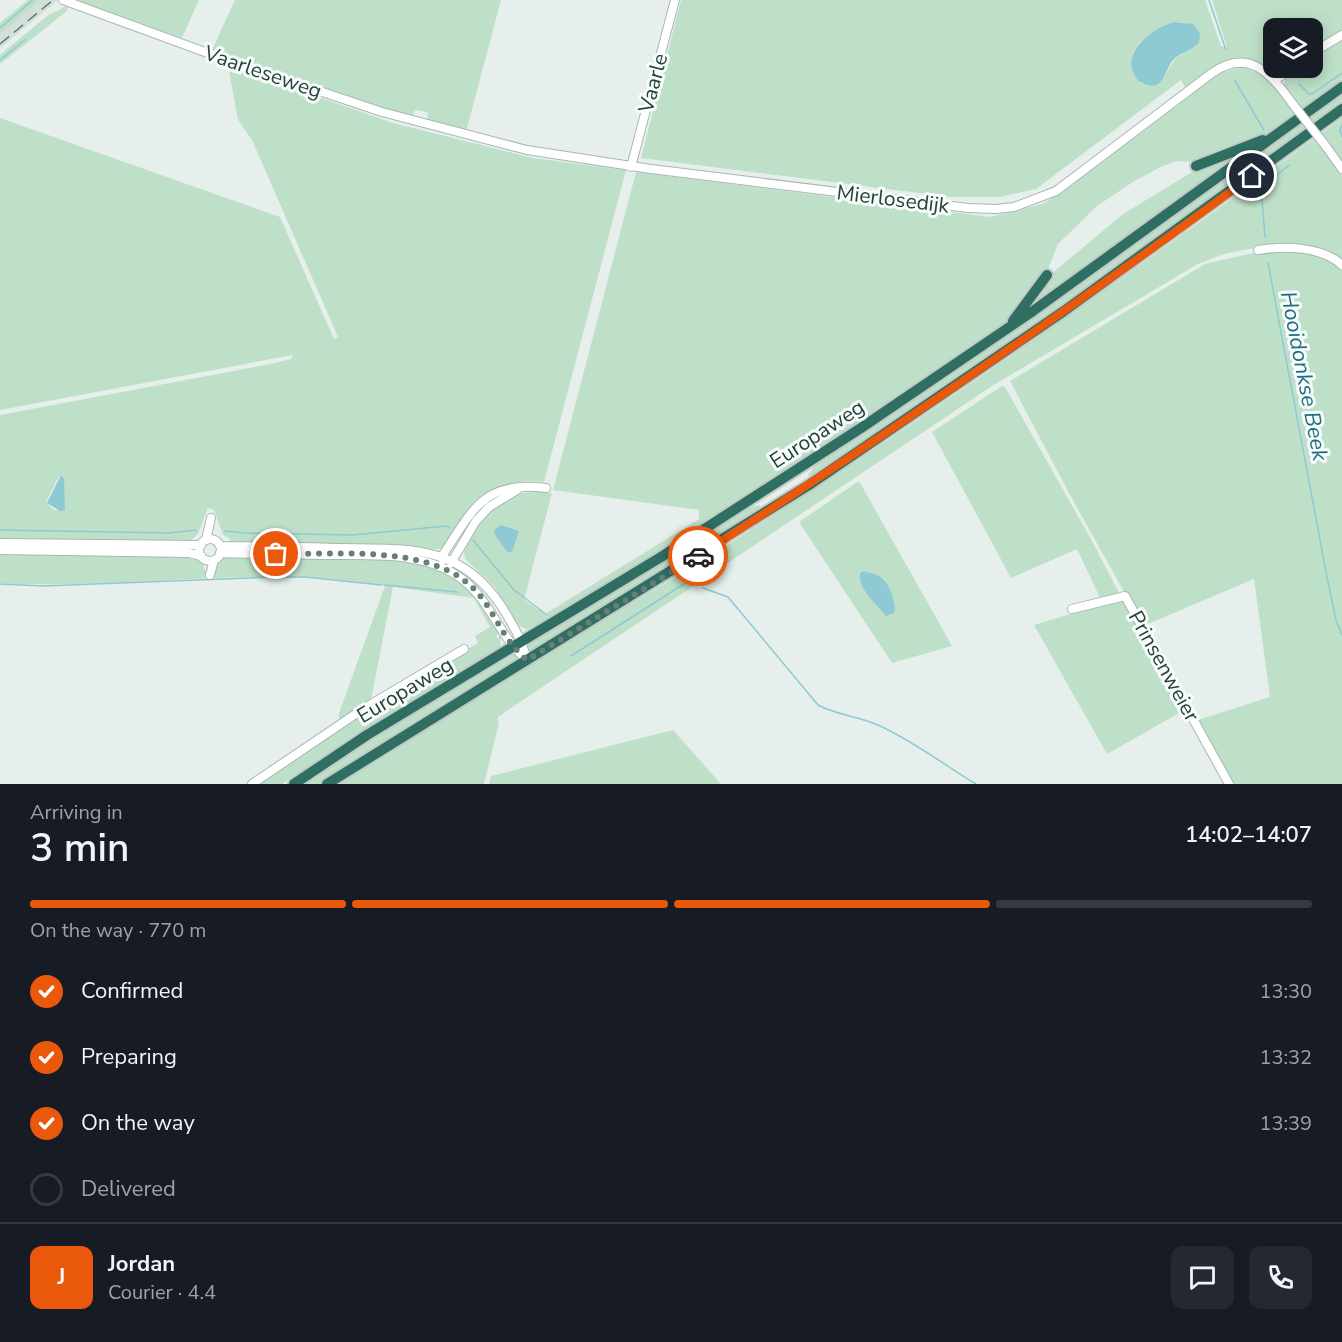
<!DOCTYPE html>
<html lang="en">
<head>
<meta charset="utf-8">
<style>
	:root { --surface:#171b24; --page:#242831; --text:#f1f3f6; --muted:#9ea1a6; --line:#363941; --accent:#ea580c }
	body { margin:0; font-family:"Nunito Sans",sans-serif; background:var(--page); color:var(--text); height:100vh; display:flex; flex-direction:column; font-size:22px; white-space:nowrap }
	* { box-sizing:border-box; margin:0 }
	p { font-size:20px; color:var(--muted) }
	.icon { flex:none; width:33px; height:33px; fill:none; stroke:currentColor; stroke-width:2; stroke-linecap:round; stroke-linejoin:round }
	.map { position:relative; height:784px; overflow:hidden }
	.panel { display:flex; flex-direction:column; background:var(--surface); flex:1 }
	.panel>* { flex:none }
	.fabs { position:absolute; left:1263px; top:18px; display:grid; gap:12px }
	.fabs a { display:grid; place-items:center; width:60px; height:60px; border-radius:12px; background:var(--surface); box-shadow:0 3px 15px #0003; font-size:30px }
	.pin { position:absolute; display:grid; place-items:center; width:51px; height:51px; color:#fff; margin:-26px; border:3px solid #fff; border-radius:50%; box-shadow:0 2px 6px #0007 }
	.courier { position:absolute; display:grid; place-items:center; width:60px; height:60px; margin:-30px; border:4px solid #ea580c; border-radius:50%; background:#fff; color:#222; box-shadow:0 2px 8px #0007 }
	.head em { font-style:normal; font-weight:600 }
	.head div { display:flex; flex-direction:column-reverse }
	.head { display:flex; align-items:center; justify-content:space-between; height:102px; padding:0 30px }
	h1 { font-size:39px; font-weight:600; line-height:45px }
	.bar { display:grid; grid-template-columns:repeat(4,1fr); gap:9px 6px; align-content:center; height:72px; padding:0 30px }
	.bar i { height:8px; border-radius:4px; background:var(--line) }
	.bar .current { background:var(--accent) }
	.bar p { grid-column:span 4 }
	.line { display:flex; align-items:center; gap:15px; padding:0 30px; border-top:2px solid var(--line) }
	.line div { flex:1 }
	.round { display:grid; place-items:center; flex:none; width:63px; height:63px; border-radius:12px; background:var(--page) }
	ol { padding:0 30px; list-style:none }
	li { display:flex; align-items:center; gap:18px; height:66px }
	li p { margin-inline-start:auto }
	li .icon { padding:6px; border-radius:50%; background:var(--accent); color:#fff; stroke-width:4 }
	li:last-child { color:var(--muted) }
	li i { width:33px; height:33px; border:3px solid var(--line); border-radius:50% }
	.map>svg:first-child { display:block }
</style>
</head>
<body>
<div class="map">
<svg width="1342" height="784" viewBox="0 0 1342 784">
	<rect width="100%" height="100%" fill="#e6efeb"/>
	<!-- built -->
	<path fill="#d4dfda" d="M 41,0 L 58,0 L 0,48 L 0,34 Z"/>
	<!-- green -->
	<path fill="#bfe0c8" fill-rule="evenodd" d="M 28,0 L 41,0 L 0,34 L 0,23 Z
		M 74,0 L 199,0 L 182,38 Z
		M 235,0 L 501,0 L 466,132 L 427,121 L 428,112 L 415,110 L 412,118 L 244,63 L 212,50 Z
		M 681,0 L 1205,0 L 1221,46 L 1227,47 L 1212,0 L 1342,0 L 1342,33 L 1313,51 L 1312,28 L 1274,28 L 1274,68 L 1290,68 C 1266,83 1264,56 1242,61 C 1227,64 1201,82 1186,89 L 1181,80 L 1036,189 L 1000,197 L 951,197 L 641,158 ZM 1174,22 L 1188,23 L 1195,46 L 1175,59 L 1161,82 C 1155,83 1148,86 1142,83 C 1130,79 1129,59 1135,49 C 1143,36 1160,27 1174,22 Z
		M 68,5 L 67,11 L 0,64 L 0,55 L 47,16 Z
		M 1342,37 L 1342,79 L 1302,109 L 1284,85 L 1286,75 L 1295,68 L 1312,68 L 1313,55 Z
		M 228,65 L 393,123 L 533,158 L 626,170 L 544,482 C 510,477 478,493 459,523 C 454,530 451,545 441,548 C 431,552 407,545 395,544 C 383,544 371,546 359,547 C 317,548 274,545 231,544 L 230,539 L 223,535 L 214,510 L 208,508 L 198,534 L 189,542 L 0,541 L 0,415 L 270,364 L 291,359 L 293,355 L 0,410 L 0,118 L 280,217 L 334,339 L 338,337 L 252,140 L 238,120 ZM 63,475 L 65,510 L 54,510 L 47,503 L 47,500 L 59,476 Z
		M 1244,67 L 1268,77 L 1296,113 L 1264,136 L 1197,162 L 1177,161 L 1163,166 L 1136,180 L 1097,206 L 1058,244 L 1046,274 L 1020,309 L 1008,320 L 798,463 L 673,543 L 534,627 L 526,629 L 516,624 L 495,587 L 465,559 C 462,549 468,542 473,533 C 490,502 517,487 552,493 L 524,600 L 545,614 L 699,519 L 699,510 L 553,490 L 636,172 L 990,217 L 1042,204 L 1069,187 L 1221,72 Z
		M 1342,92 L 1342,107 L 1100,282 L 821,473 L 820,471 L 809,476 L 808,474 L 816,465 L 815,463 Z
		M 1342,118 L 1342,163 L 1321,134 Z
		M 1315,138 L 1342,174 L 1342,784 L 1229,784 L 1195,721 L 1270,697 L 1254,579 L 1143,626 L 1069,493 L 1010,381 L 1205,264 L 1257,252 L 1260,247 L 1224,254 L 1198,264 L 992,386 L 514,706 L 497,718 L 499,723 L 484,784 L 337,784 C 473,694 617,616 754,528 C 946,405 1131,273 1315,138 Z
		M 1245,151 L 1027,308 L 1050,275 L 1123,214 L 1199,168 Z
		M 1002,386 L 1005,387 L 1092,541 L 1181,712 L 1107,754 L 1034,625 L 1103,604 L 1077,549 L 1011,578 L 932,432 Z
		M 859,481 L 952,646 L 892,663 L 799,522 Z
		M 761,505 L 752,515 L 530,652 L 525,645 L 745,508 Z
		M 0,552 L 197,556 L 203,564 L 205,571 L 214,570 L 218,561 L 226,556 C 285,556 416,546 462,582 C 479,595 489,615 500,633 L 496,636 L 497,638 L 501,636 L 500,649 L 372,725 L 282,784 L 256,784 C 328,734 402,687 478,643 L 475,636 L 490,627 L 474,598 L 393,587 L 371,700 L 339,722 L 339,713 L 385,586 C 367,584 349,581 331,579 C 221,571 110,589 0,583 Z
		M 513,652 L 518,659 L 439,706 L 427,716 L 321,784 L 300,784 L 379,732 Z
		M 673,730 L 721,784 L 489,784 L 491,776 Z"/>
	<!-- water -->
	<path fill="#8ec9d4" d="M 1174,22 L 1193,24 L 1200,33 L 1199,42 C 1193,50 1183,52 1175,58 C 1162,71 1166,96 1138,81 C 1117,55 1150,29 1174,22 Z
		M 61,475 L 64,478 L 65,510 L 60,511 L 47,503 Z
		M 501,525 L 519,531 L 512,552 L 507,552 L 495,535 L 494,530 Z
		M 864,571 C 868,573 875,573 879,576 C 889,582 897,602 894,613 L 886,616 C 876,603 858,590 860,573 Z"/>
	<g fill="none" stroke-linecap="round" stroke-linejoin="round">
		<!-- stream -->
		<path stroke="#8ec9d4" stroke-width="1.5" d="M 1209,0 L 1226,50
			M 0,28 L 33,0
			M 0,60 L 26,39
			M 1235,81 L 1264,130
			M 1299,84 L 1309,94 L 1312,94 L 1342,73
			M 1342,125 L 1340,130 L 1342,137
			M 1265,237 L 1261,188 L 1289,165
			M 1268,263 L 1327,577 L 1336,620 L 1342,635
			M 0,530 L 169,533 L 196,530
			M 225,531 L 244,533 L 353,535 L 446,526 L 450,528
			M 473,540 L 514,590 L 547,615
			M 0,584 L 43,586 L 274,577 L 305,577 L 381,585
			M 385,585 L 457,592
			M 703,588 L 728,597 L 818,705 C 838,716 860,716 880,726 C 915,742 944,765 976,784
			M 571,656 L 687,582 L 692,585"/>
		<defs>
			<path id="minor" d="M 63,0 L 224,59 L 382,112 L 527,150 L 651,169 L 968,208 L 996,209 L 1014,207 L 1056,191 L 1212,73 C 1249,47 1271,74 1292,103
				M 1312,53 L 1342,35
				M 1275,80 L 1293,68
				M 1325,145 L 1342,169
				M 631,167 L 675,0
				M 1258,250 C 1284,246 1322,246 1342,265
				M199 550a11 11 0 1 1 22 0a11 11 0 1 1-22 0Z
				M 206,540 L 211,518
				M 0,543 L 201,545
				M 220,546 C 260,546 299,547 339,548 C 407,549 460,543 502,607 C 513,625 522,640 527,660
				M 0,550 L 189,553 L 201,556
				M 220,553 C 255,554 290,554 325,555 C 370,556 424,550 462,579 C 491,601 500,638 527,660
				M 443,560 L 442,556 C 473,510 483,480 546,488
				M 451,563 L 476,521 L 489,507 L 520,488
				M 210,575 L 214,560
				M 1072,609 L 1125,596 L 1229,784
				M 252,784 L 363,709 L 464,649"/>
			<path id="highway" d="M 1196,166 L 1263,140
				M 1013,321 L 1047,275
				M 294,784 L 367,735 L 661,557 L 861,428 L 1033,311 L 1342,87
				M 327,784 L 809,485 L 1064,311 L 1342,109"/>
		</defs>
		<!-- minor casing -->
		<use href="#minor" stroke="#a8b8b2" stroke-width="10"/>
		<!-- highway casing -->
		<use href="#highway" stroke="#c2cac8" stroke-width="14"/>
		<!-- minor -->
		<use href="#minor" stroke="#fff" stroke-width="8"/>
		<!-- highway -->
		<use href="#highway" stroke="#2f6f62" stroke-width="10"/>
		<!-- rail -->
		<path stroke="#5f7d75" stroke-width="1.5" stroke-dasharray="12 6" stroke-linecap="butt" d="M 0,44 L 53,0"/>
		<defs>
			<path id="minor-bridge" d="M 1292,103 L 1325,145"/>
		</defs>
		<!-- minor-bridge casing -->
		<use href="#minor-bridge" stroke="#a8b8b2" stroke-width="10" stroke-linecap="butt"/>
		<!-- minor-bridge -->
		<use href="#minor-bridge" stroke="#fff" stroke-width="8"/>
	</g>
	<g fill="none" stroke-linecap="round" stroke-linejoin="round">
		<!-- done -->
		<path stroke="#687f78" stroke-width="6" stroke-dasharray="0 10.8" d="M 276,554 C 335,555 427,544 472,587 C 495,609 501,639 527,660 L 698,556"/>
		<!-- route -->
		<path stroke="#ea580c" stroke-width="8" d="M 698,556 C 887,435 1071,309 1252,176"/>
	</g>
	<g text-anchor="middle" dominant-baseline="central" stroke-width="6" stroke-linejoin="round" paint-order="stroke">
		<!-- street labels -->
		<g font-size="21" fill="#24423a" stroke="#f7fbf9">
			<text transform="translate(263 72) rotate(19)">Vaarleseweg</text>
			<text transform="translate(653 83) rotate(-75)">Vaarle</text>
			<text transform="translate(893 199) rotate(7)">Mierlosedijk</text>
			<text transform="translate(817 434) rotate(-33)">Europaweg</text>
			<text transform="translate(1164 666) rotate(61)">Prinsenweier</text>
			<text transform="translate(405 690) rotate(-31)">Europaweg</text>
		</g>
		<!-- water labels -->
		<g font-size="22" font-style="italic" fill="#1c6f80" stroke="#f7fbf9">
			<text transform="translate(1304 376) rotate(79)">Hooidonkse Beek</text>
		</g>
	</g>
</svg>
<div class="fabs">
<a><svg class="icon" aria-label="layers" viewBox="0 0 24 24"><path d="M12 4l9 5-9 5-9-5zM3 14l9 5 9-5"/></svg></a>
</div>
<div class="pin" style="left:276px;top:554px;background:#ea580c"><svg class="icon" aria-label="bag" viewBox="0 0 24 24"><path d="M5 8h14l-1 12H6zM9 8a3 3 0 0 1 6 0"/></svg></div>
<div class="pin" style="left:1252px;top:176px;background:#1f2937"><svg class="icon" aria-label="home" viewBox="0 0 24 24"><path d="M3 11l9-7 9 7M6 9v11h12V9"/></svg></div>
<div class="courier" style="left:698px;top:556px"><svg class="icon" aria-label="car" viewBox="0 0 24 24"><path d="M5 17H2v-5l4-1 3-4h7l3 4 3 1v5h-3M9 17h6M6 11h13"/><circle cx="7" cy="17" r="2"/><circle cx="17" cy="17" r="2"/></svg></div>
</div>
<section class="panel">
<div class="head"><div><h1>3 min</h1><p>Arriving in</p></div><em>14:02–14:07</em></div>
<div class="bar"><i class="current"></i><i class="current"></i><i class="current"></i><i></i><p>On the way · 770 m</p></div>
<ol>
<li><svg class="icon" aria-label="check" viewBox="0 0 24 24"><path d="M5 12l5 5 9-10"/></svg>Confirmed<p>13:30</p></li>
<li><svg class="icon" aria-label="check" viewBox="0 0 24 24"><path d="M5 12l5 5 9-10"/></svg>Preparing<p>13:32</p></li>
<li><svg class="icon" aria-label="check" viewBox="0 0 24 24"><path d="M5 12l5 5 9-10"/></svg>On the way<p>13:39</p></li>
<li><i></i>Delivered</li>
</ol>
<div class="line" style="height:108px"><b class="round" style="background:var(--accent);color:#fff">J</b><div><b>Jordan</b><p>Courier · 4.4</p></div><a class="round"><svg class="icon" aria-label="chat" viewBox="0 0 24 24"><path d="M4 5h16v11H9l-5 4z"/></svg></a><a class="round"><svg class="icon" aria-label="phone" viewBox="0 0 24 24"><path d="M5 4h4l2 5-3 2q2 4 5 5l2-3 5 2v4C11 20 4 13 5 4z"/></svg></a></div>
</section>
</body>
</html>
